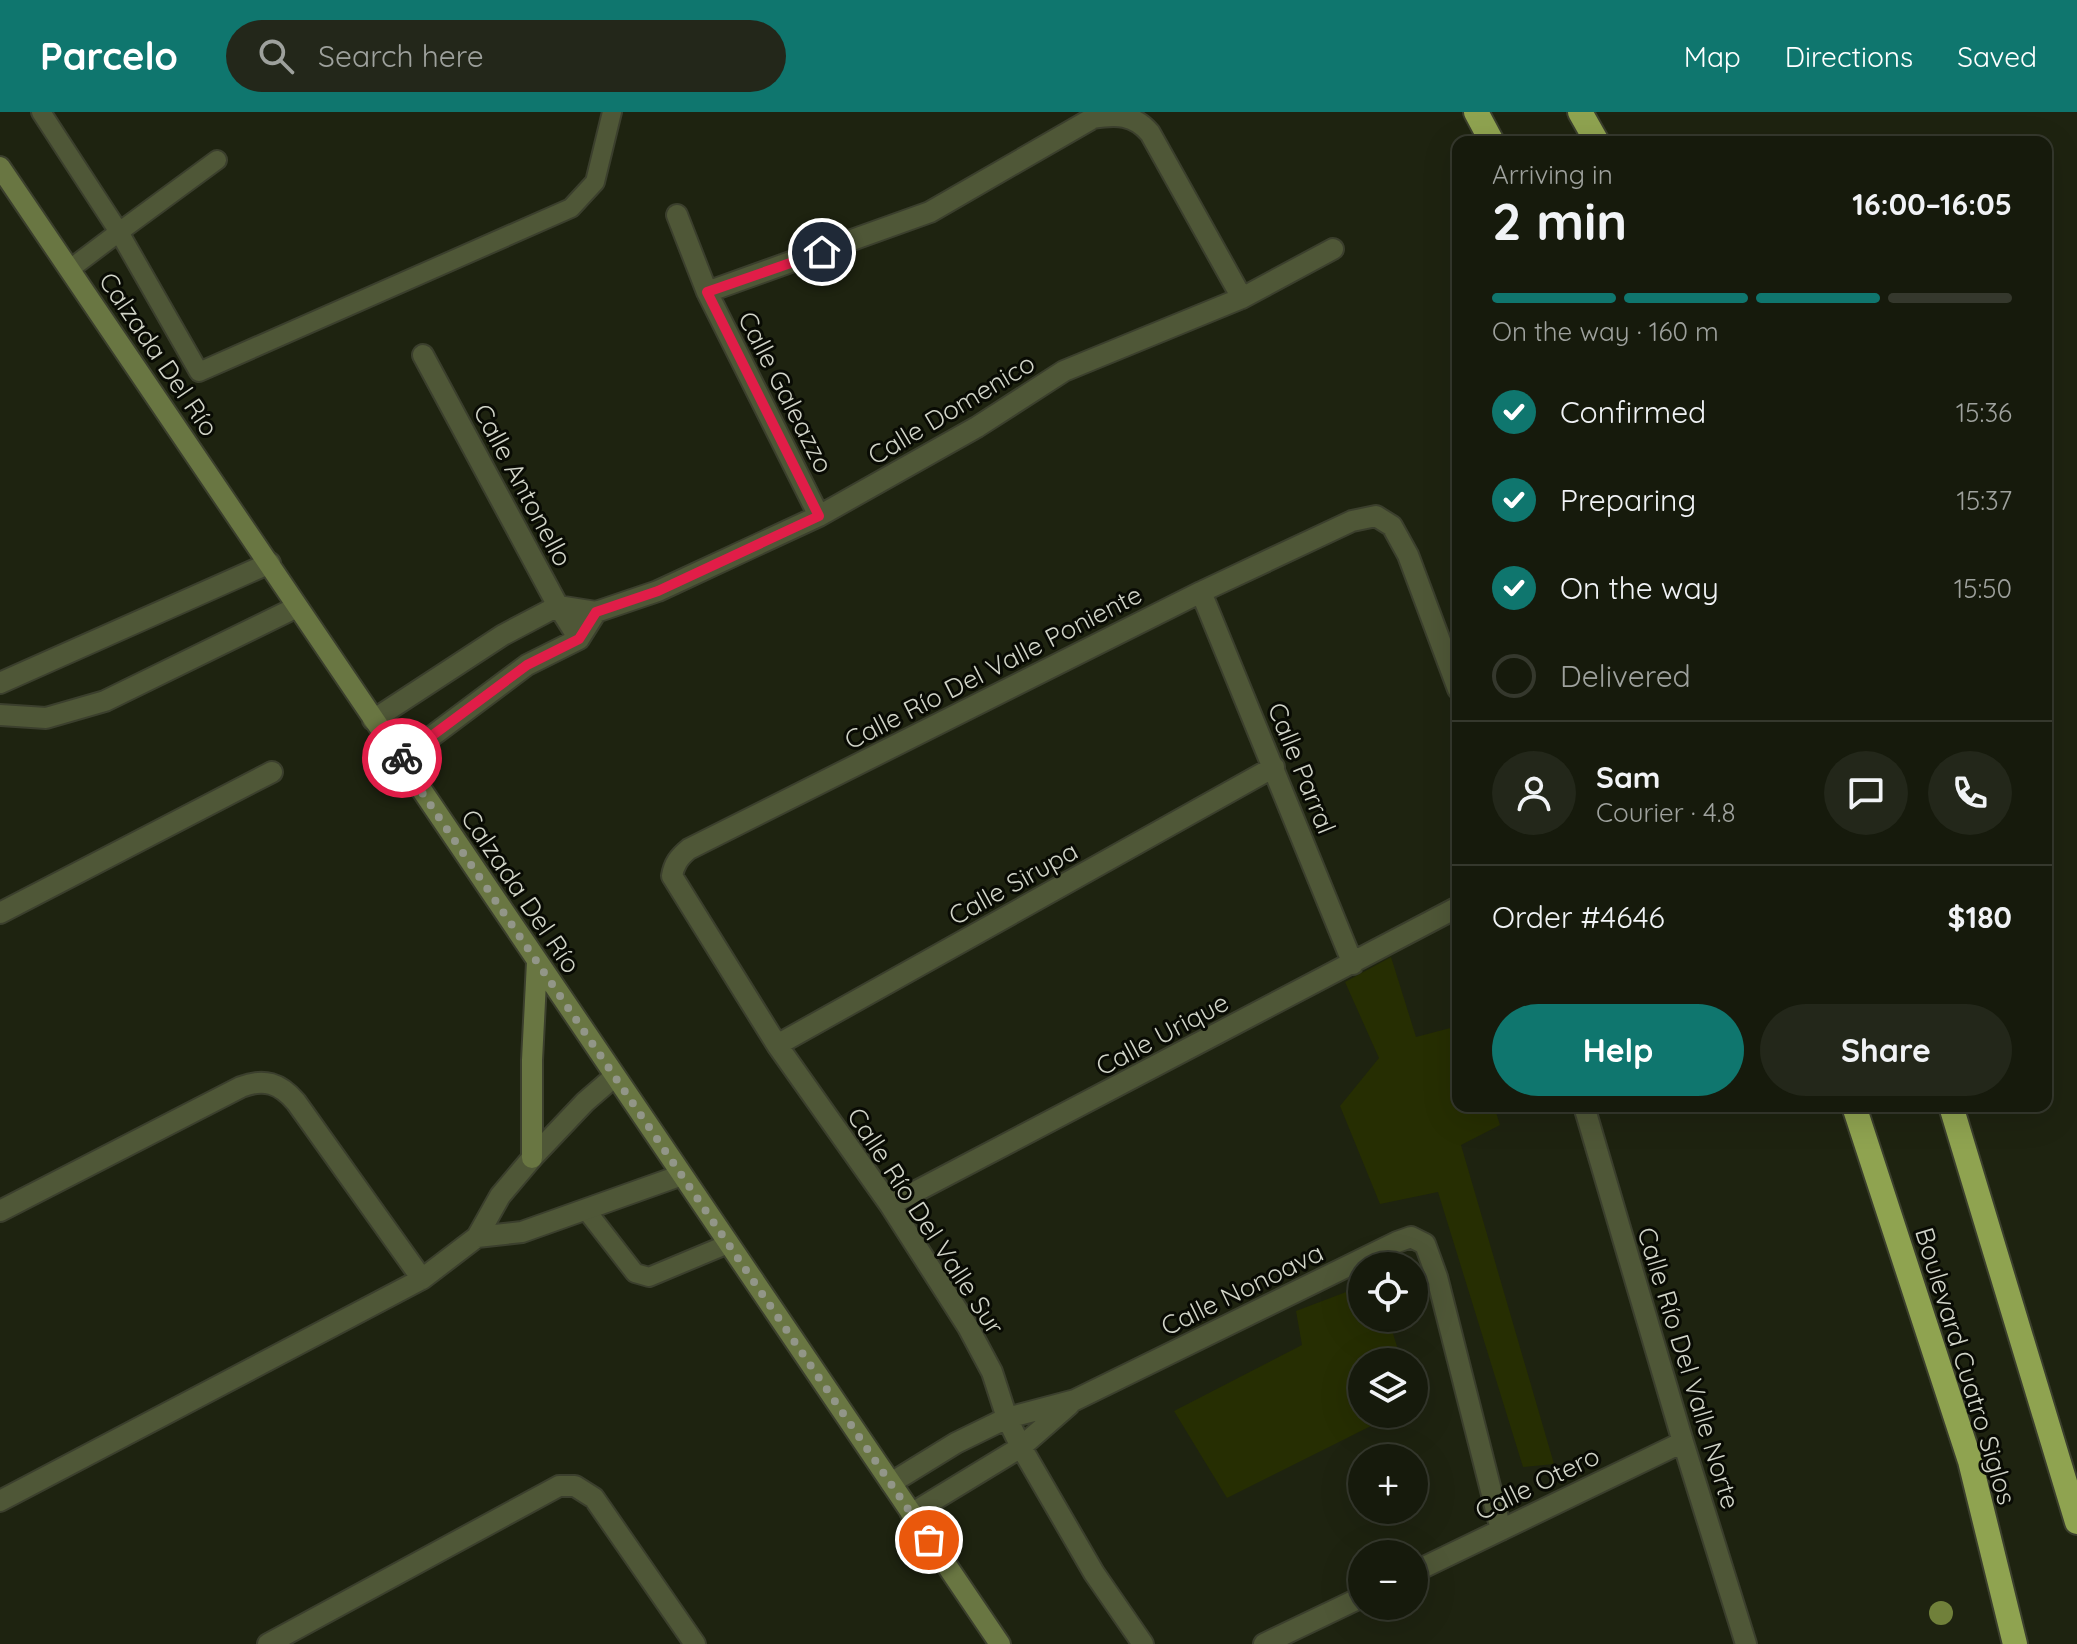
<!DOCTYPE html>
<html lang="en">
<head>
<meta charset="utf-8">
<style>
	:root { --surface:#161a0c; --page:#23271a; --text:#f1f3f6; --muted:#9ea19d; --line:#35382d; --accent:#0f766e }
	body { margin:0; font-family:Quicksand,sans-serif; background:var(--page); color:var(--text); height:100vh; display:flex; flex-direction:column; font-size:30px; white-space:nowrap }
	* { box-sizing:border-box; margin:0 }
	p { font-size:26px; color:var(--muted) }
	.icon { flex:none; width:44px; height:44px; fill:none; stroke:currentColor; stroke-width:2; stroke-linecap:round; stroke-linejoin:round }
	.map { position:relative; flex:1; overflow:hidden }
	.panel { position:absolute; left:1452px; top:24px; width:600px; height:976px; display:flex; flex-direction:column; background:var(--surface); border-radius:16px; box-shadow:0 8px 32px #0002,0 0 0 2px var(--line) }
	.panel>* { flex:none }
	.controls { position:absolute; left:1348px; top:1140px; display:grid; gap:16px }
	.controls a { display:grid; place-items:center; width:80px; height:80px; border-radius:50%; background:var(--surface); box-shadow:0 8px 32px #0002,0 0 0 2px var(--line); font-size:40px }
	.pin { position:absolute; display:grid; place-items:center; width:68px; height:68px; color:#fff; margin:-34px; border:4px solid #fff; border-radius:50%; box-shadow:0 2px 8px #0007 }
	.courier { position:absolute; display:grid; place-items:center; width:80px; height:80px; margin:-40px; border:6px solid #e11d48; border-radius:50%; background:#fff; color:#222; box-shadow:0 2px 10px #0007 }
	.headline em { font-style:normal; font-weight:700 }
	.headline div { display:flex; flex-direction:column-reverse }
	.headline { display:flex; align-items:center; justify-content:space-between; height:136px; padding:0 40px }
	h1 { font-size:52px; font-weight:700; line-height:60px }
	.bar { display:grid; grid-template-columns:repeat(4,1fr); gap:12px 8px; align-content:center; height:96px; padding:0 40px }
	.bar i { height:10px; border-radius:6px; background:var(--line) }
	.bar .current { background:var(--accent) }
	.bar p { grid-column:span 4 }
	.line { display:flex; align-items:center; gap:20px; padding:0 40px; border-top:2px solid var(--line) }
	.line div { flex:1 }
	.round { display:grid; place-items:center; flex:none; width:84px; height:84px; border-radius:42px; background:var(--page) }
	ol { padding:0 40px; list-style:none }
	li { display:flex; align-items:center; gap:24px; height:88px }
	li p { margin-inline-start:auto }
	li .icon { padding:8px; border-radius:50%; background:var(--accent); color:#fff; stroke-width:4 }
	li:last-child { color:var(--muted) }
	li i { width:44px; height:44px; border:4px solid var(--line); border-radius:50% }
	.cta { display:flex; gap:16px; margin-top:auto; padding:16px 40px }
	.cta a { flex:1; height:92px; border-radius:48px; background:var(--accent); color:#fff; font-size:32px; font-weight:700; line-height:92px; text-align:center }
	.cta a+a { background:var(--page); color:var(--text) }
	header { display:flex; align-items:center; gap:48px; box-sizing:border-box; height:112px; padding:0 40px; background:var(--accent); color:#fff }
	header strong { font-size:38px }
	nav { display:flex; gap:44px; margin-inline-start:auto; font-size:28px }
	.search { width:560px; height:72px; background:var(--page); display:flex; align-items:center; gap:20px; box-sizing:border-box; padding:0 28px; border-radius:44px; color:var(--muted); font-size:30px }
	.map>svg:first-child { display:block }
</style>
</head>
<body>
<header>
<strong>Parcelo</strong>
<div class="search"><svg class="icon" aria-label="search" viewBox="0 0 24 24"><circle cx="10" cy="10" r="6"/><path d="M15 15l6 6"/></svg>Search here</div>
<nav><a>Map</a><a>Directions</a><a>Saved</a></nav>
</header>
<div class="map">
<svg width="2077" height="1532" viewBox="0 0 2077 1532">
	<rect width="100%" height="100%" fill="#1e2310"/>
	<!-- green -->
	<path fill="#262e02" d="M 1391,845 L 1416,925 L 1458,914 L 1458,994 L 1494,994 L 1500,1013 L 1461,1033 L 1554,1352 L 1523,1355 L 1438,1080 L 1380,1092 L 1340,994 L 1379,946 L 1345,870 Z
		M 1362,1174 L 1362,1206 L 1388,1206 L 1402,1250 L 1362,1250 L 1362,1302 L 1395,1302 L 1227,1386 L 1174,1299 L 1302,1233 L 1296,1199 Z"/>
	<g fill="none" stroke-linecap="round" stroke-linejoin="round">
		<defs>
			<path id="lane" d="M 41,0 L 119,120 L 217,48
				M 70,157 L 119,120 L 199,260 L 571,96 L 595,70 L 612,0
				M 586,1098 L 635,1161 L 649,1165 L 728,1132"/>
			<path id="street" d="M 677,103 L 707,180 L 819,404
				M 707,180 L 930,100 L 1093,6 C 1116,2 1134,2 1150,21 L 1242,186
				M 423,243 L 558,494 L 579,527
				M 1201,480 L 1353,852
				M 0,571 L 270,451
				M 0,603 L 46,606 L 105,589 L 297,495
				M 373,608 L 503,523 L 558,494 L 596,500 L 658,479 L 819,404 L 977,315 L 1064,259 L 1242,186 L 1333,137
				M 400,648 L 527,553 L 579,527 L 596,500
				M 0,801 L 272,660
				M 777,933 L 1274,655
				M 1584,994 L 1683,1330 L 1746,1532
				M 890,1093 L 1458,795
				M 0,1099 L 241,975 C 264,966 280,971 296,990 L 422,1167
				M 477,1125 L 522,1120 L 682,1063
				M 891,1371 L 956,1331 L 1007,1306 L 1075,1288 L 1397,1130 L 1411,1125 L 1425,1132 L 1437,1165 L 1501,1418
				M 0,1389 L 422,1167 L 477,1125 L 500,1084 L 532,1046 L 585,990 L 615,964
				M 911,1402 L 1021,1335 L 1069,1293
				M 1414,1460 L 1683,1330
				M 268,1532 L 559,1374 L 575,1374 L 594,1386 L 695,1532
				M 1143,1532 L 1094,1461 L 1021,1335 L 1007,1306 L 992,1260 L 968,1215 L 890,1093 L 777,933 L 672,764 C 674,752 679,745 689,737 L 1201,480 L 1352,409 L 1376,404 L 1392,414 L 1408,443 L 1458,577
				M 1264,1532 L 1362,1485"/>
			<path id="secondary" d="M 0,55 L 1000,1532
				M 532,1046 L 532,948 L 537,850"/>
			<path id="highway" d="M 1476,0 L 1492,30
				M 1580,0 L 1597,30
				M 1854,994 L 1970,1349 L 2015,1532
				M 1951,994 L 2077,1410"/>
		</defs>
		<!-- lane casing -->
		<use href="#lane" stroke="#3b3f2d" stroke-width="22"/>
		<!-- street casing -->
		<use href="#street" stroke="#3b3f2d" stroke-width="24"/>
		<!-- secondary casing -->
		<use href="#secondary" stroke="#3b3f2d" stroke-width="24"/>
		<!-- highway casing -->
		<use href="#highway" stroke="#3b3f2d" stroke-width="28"/>
		<!-- lane -->
		<use href="#lane" stroke="#4f5737" stroke-width="18"/>
		<!-- street -->
		<use href="#street" stroke="#4f5737" stroke-width="20"/>
		<!-- secondary -->
		<use href="#secondary" stroke="#697642" stroke-width="20"/>
		<!-- highway -->
		<use href="#highway" stroke="#8fa350" stroke-width="24"/>
	</g>
	<!-- trees -->
	<circle fill="#70803a" cx="1941" cy="1501" r="12"/>
	<g fill="none" stroke-linecap="round" stroke-linejoin="round">
		<!-- done -->
		<path stroke="#929688" stroke-width="8" stroke-dasharray="0 14.4" d="M 402,646 L 400,648 L 929,1428"/>
		<!-- route -->
		<path stroke="#e11d48" stroke-width="10" d="M 402,646 L 527,553 L 579,527 L 596,500 L 658,479 L 819,404 L 707,180 L 822,140"/>
	</g>
	<g text-anchor="middle" dominant-baseline="central" stroke-width="6" stroke-linejoin="round" paint-order="stroke">
		<!-- street labels -->
		<g font-size="26" fill="#d1d4c8" stroke="#090b04">
			<text transform="translate(159 242) rotate(56)">Calzada Del Río</text>
			<text transform="translate(786 280) rotate(63)">Calle Galeazzo</text>
			<text transform="translate(951 297) rotate(-31)">Calle Domenico</text>
			<text transform="translate(523 373) rotate(62)">Calle Antonello</text>
			<text transform="translate(993 555) rotate(-27)">Calle Río Del Valle Poniente</text>
			<text transform="translate(1302 656) rotate(68)">Calle Parral</text>
			<text transform="translate(1013 771) rotate(-29)">Calle Sirupa</text>
			<text transform="translate(521 779) rotate(56)">Calzada Del Río</text>
			<text transform="translate(1162 922) rotate(-28)">Calle Urique</text>
			<text transform="translate(926 1109) rotate(57)">Calle Río Del Valle Sur</text>
			<text transform="translate(1242 1177) rotate(-26)">Calle Nonoava</text>
			<text transform="translate(1966 1254) rotate(73)">Boulevard Cuatro Siglos</text>
			<text transform="translate(1689 1256) rotate(73)">Calle Río Del Valle Norte</text>
			<text transform="translate(1537 1371) rotate(-26)">Calle Otero</text>
		</g>
	</g>
</svg>
<div class="controls">
<a><svg class="icon" aria-label="locate" viewBox="0 0 24 24"><circle cx="12" cy="12" r="6"/><path d="M12 2v4M12 18v4M2 12h4M18 12h4"/></svg></a>
<a><svg class="icon" aria-label="layers" viewBox="0 0 24 24"><path d="M12 4l9 5-9 5-9-5zM3 14l9 5 9-5"/></svg></a>
<a>+</a>
<a>−</a>
</div>
<div class="pin" style="left:929px;top:1428px;background:#ea580c"><svg class="icon" aria-label="bag" viewBox="0 0 24 24"><path d="M5 8h14l-1 12H6zM9 8a3 3 0 0 1 6 0"/></svg></div>
<div class="pin" style="left:822px;top:140px;background:#1f2937"><svg class="icon" aria-label="home" viewBox="0 0 24 24"><path d="M3 11l9-7 9 7M6 9v11h12V9"/></svg></div>
<div class="courier" style="left:402px;top:646px"><svg class="icon" aria-label="bike" viewBox="0 0 24 24"><circle cx="6" cy="16" r="4"/><circle cx="18" cy="16" r="4"/><path d="M6 16l4-8h5l3 8M10 8l3 8H6M13 5h3"/></svg></div>
<section class="panel">
<div class="headline"><div><h1>2 min</h1><p>Arriving in</p></div><em>16:00–16:05</em></div>
<div class="bar"><i class="current"></i><i class="current"></i><i class="current"></i><i></i><p>On the way · 160 m</p></div>
<ol>
<li><svg class="icon" aria-label="check" viewBox="0 0 24 24"><path d="M5 12l5 5 9-10"/></svg>Confirmed<p>15:36</p></li>
<li><svg class="icon" aria-label="check" viewBox="0 0 24 24"><path d="M5 12l5 5 9-10"/></svg>Preparing<p>15:37</p></li>
<li><svg class="icon" aria-label="check" viewBox="0 0 24 24"><path d="M5 12l5 5 9-10"/></svg>On the way<p>15:50</p></li>
<li><i></i>Delivered</li>
</ol>
<div class="line" style="height:144px"><a class="round"><svg class="icon" aria-label="person" viewBox="0 0 24 24"><circle cx="12" cy="8" r="4"/><path d="M4 21q1-7 8-7t8 7"/></svg></a><div><b>Sam</b><p>Courier · 4.8</p></div><a class="round"><svg class="icon" aria-label="chat" viewBox="0 0 24 24"><path d="M4 5h16v11H9l-5 4z"/></svg></a><a class="round"><svg class="icon" aria-label="phone" viewBox="0 0 24 24"><path d="M5 4h4l2 5-3 2q2 4 5 5l2-3 5 2v4C11 20 4 13 5 4z"/></svg></a></div>
<div class="line" style="height:104px"><div>Order #4646</div><b>$180</b></div>
<div class="cta"><a>Help</a><a>Share</a></div>
</section>
</div>
</body>
</html>
